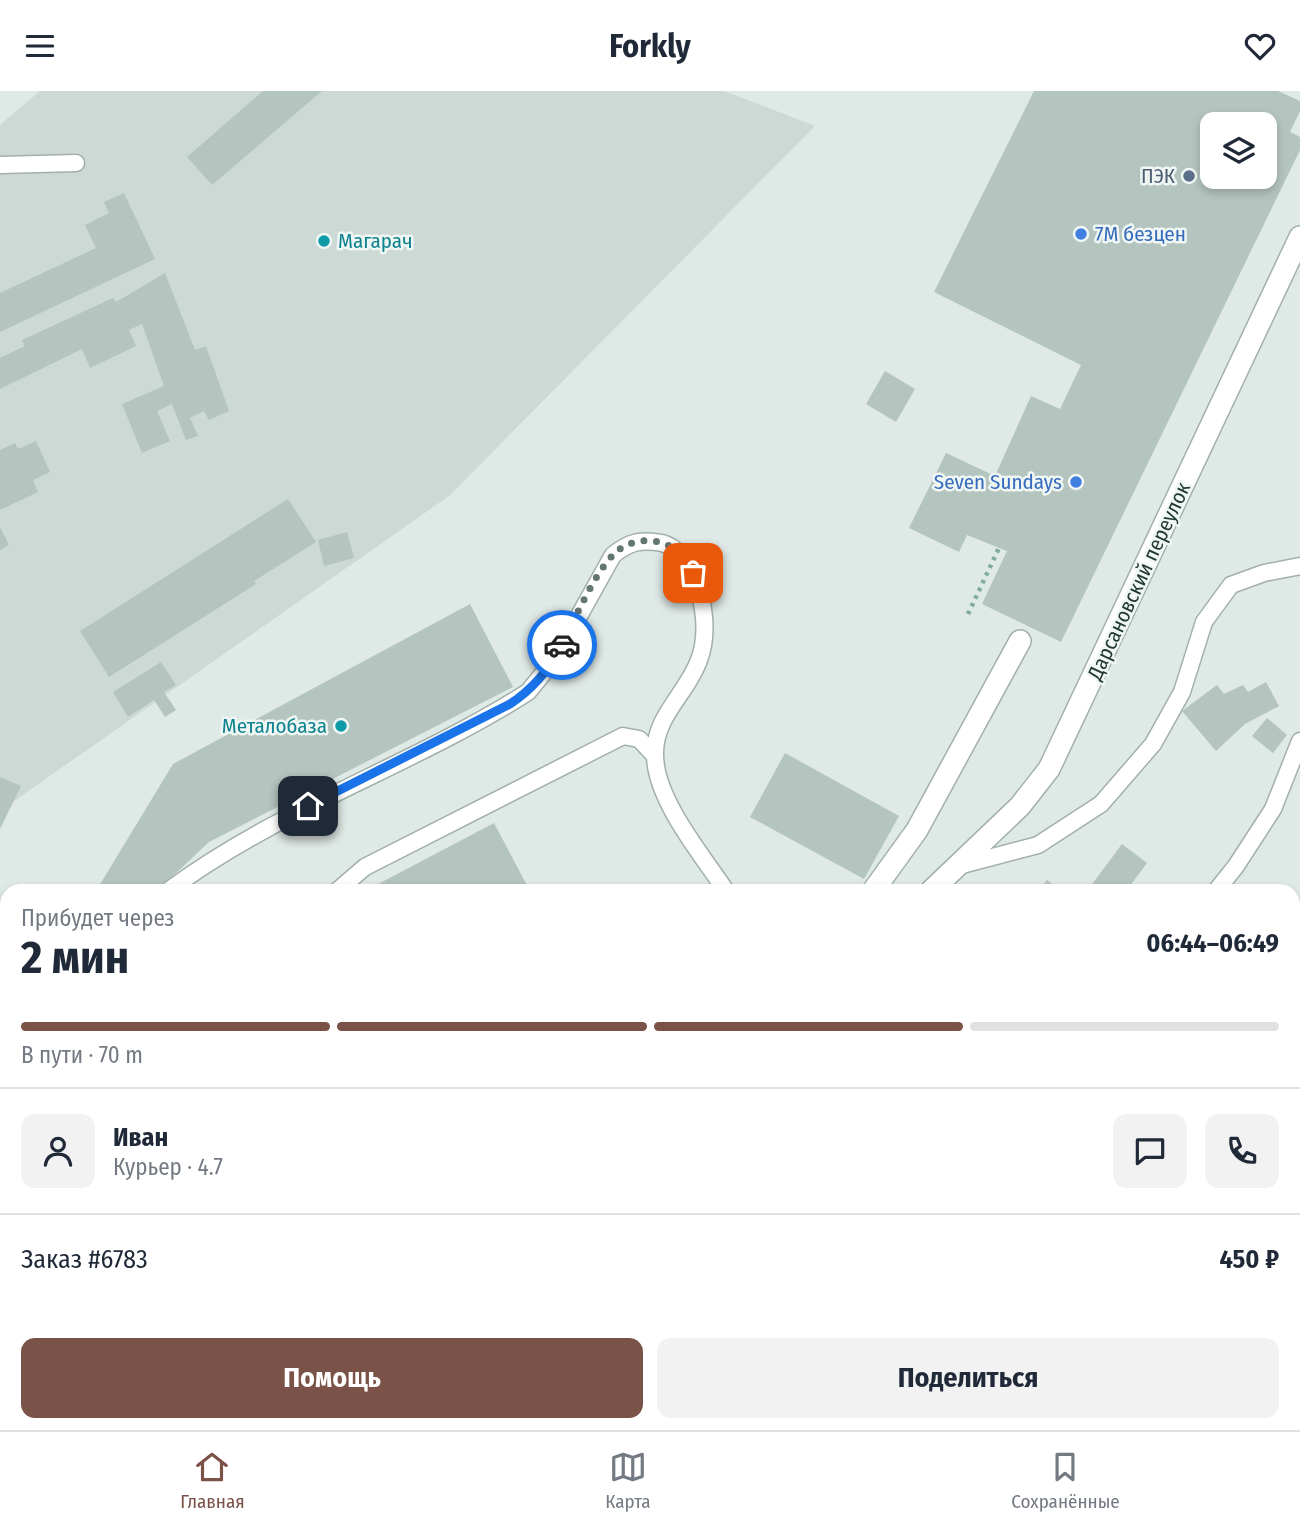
<!DOCTYPE html>
<html lang="ru">
<head>
<meta charset="utf-8">
<style>
	:root { --surface:#fff; --page:#f2f2f3; --text:#1f2937; --muted:#747a83; --line:#e0e1e3; --accent:#7b5247 }
	body { margin:0; font-family:"Fira Sans Condensed",sans-serif; background:var(--page); color:var(--text); height:100vh; display:flex; flex-direction:column; font-size:26px; white-space:nowrap }
	* { box-sizing:border-box; margin:0 }
	p { font-size:23px; color:var(--muted) }
	.icon { flex:none; width:38px; height:38px; fill:none; stroke:currentColor; stroke-width:2; stroke-linecap:round; stroke-linejoin:round }
	.map { position:relative; flex:1; overflow:hidden }
	.side { position:absolute; left:0px; top:793px; width:1300px; height:548px; display:flex; flex-direction:column; background:var(--surface); border-radius:21px 21px 0 0; box-shadow:0 4px 10px #0003 }
	.side>* { flex:none }
	.tools { position:absolute; left:1200px; top:21px; display:grid; gap:14px }
	.tools a { display:grid; place-items:center; width:77px; height:77px; border-radius:14px; background:var(--surface); box-shadow:0 4px 10px #0003; font-size:35px }
	.pin { position:absolute; display:grid; place-items:center; width:60px; height:60px; color:#fff; margin:-30px; border-radius:14px; box-shadow:0 4px 10px #0006 }
	.courier { position:absolute; display:grid; place-items:center; width:70px; height:70px; margin:-35px; border:5px solid #1a73e8; border-radius:50%; background:#fff; color:#222; box-shadow:0 2px 9px #0007 }
	.headline em { font-style:normal; font-weight:700 }
	.headline div { display:flex; flex-direction:column-reverse }
	.headline { display:flex; align-items:center; justify-content:space-between; height:119px; padding:0 21px }
	h1 { font-size:46px; font-weight:700; line-height:52px }
	.bar { display:grid; grid-template-columns:repeat(4,1fr); gap:10px 7px; align-content:center; height:84px; padding:0 21px }
	.bar i { height:9px; border-radius:5px; background:var(--line) }
	.bar .on { background:var(--accent) }
	.bar p { grid-column:span 4 }
	.line { display:flex; align-items:center; gap:18px; padding:0 21px; border-top:2px solid var(--line) }
	.line div { flex:1 }
	.round { display:grid; place-items:center; flex:none; width:74px; height:74px; border-radius:14px; background:var(--page) }
	.primary-button { display:flex; gap:14px; margin-top:auto; padding:14px 21px }
	.primary-button a { flex:1; height:80px; border-radius:14px; background:var(--accent); color:#fff; font-size:28px; font-weight:700; line-height:80px; text-align:center }
	.primary-button a+a { background:var(--page); color:var(--text) }
	header { display:flex; justify-content:space-between; align-items:center; height:91px; padding:0 21px; background:var(--surface); font-size:32px; font-weight:700 }
	.tab-bar { display:flex; justify-content:space-around; align-items:center; height:98px; border-top:2px solid var(--line); background:var(--surface); font-size:19px; color:var(--muted) }
	.tab-bar a { display:grid; justify-items:center; gap:4px }
	.tab-bar .on { color:var(--accent) }
	.map>svg:first-child { display:block }
</style>
</head>
<body>
<header><svg class="icon" aria-label="menu" viewBox="0 0 24 24"><path d="M4 6h16M4 12h16M4 18h16"/></svg>Forkly<svg class="icon" aria-label="heart" viewBox="0 0 24 24"><path d="M12 20l-8-8c-3-5 5-10 8-4 3-6 11-1 8 4z"/></svg></header>
<div class="map">
<svg width="1300" height="1339" viewBox="0 0 1300 1339">
	<rect width="100%" height="100%" fill="#dfe9e5"/>
	<!-- built -->
	<path fill="#cdd9d4" d="M 40,0 L 724,0 L 815,35 L 449,405 L 0,720 L 0,34 Z
		M 1293,1099 L 1300,1101 L 1300,1291 L 1293,1298 Z
		M 191,1334 L 448,1334 L 451,1339 L 190,1339 Z
		M 735,1334 L 1257,1334 L 1252,1339 L 755,1339 Z"/>
	<!-- building -->
	<path fill="#b4c4be" fill-rule="evenodd" d="M 263,0 L 322,0 L 212,94 L 187,66 Z
		M 1034,0 L 1278,0 L 1300,10 L 1300,20 L 1290,41 L 1300,46 L 1300,59 L 1061,551 L 982,513 L 1007,460 L 967,444 L 959,461 L 909,437 L 946,362 L 995,385 L 1031,305 L 1060,318 L 1081,274 L 934,201 ZM 1213,33 L 1265,33 L 1265,86 L 1213,86 Z
		M 124,102 L 155,168 L 0,241 L 0,202 L 96,157 L 85,134 L 109,122 L 104,111 Z
		M 165,182 L 195,259 L 206,255 L 229,320 L 209,329 L 204,320 L 190,327 L 198,345 L 186,349 L 172,313 L 157,320 L 170,350 L 142,362 L 122,313 L 164,295 L 142,233 L 129,239 L 136,255 L 90,277 L 82,258 L 0,298 L 0,267 L 25,255 L 22,249 L 113,207 L 116,211 Z
		M 885,280 L 915,298 L 896,331 L 866,313 Z
		M 36,350 L 50,381 L 33,389 L 38,401 L 0,419 L 0,359 L 15,352 L 18,358 Z
		M 288,408 L 316,451 L 254,490 L 256,493 L 109,586 L 80,540 Z
		M 0,436 L 9,454 L 0,459 Z
		M 347,441 L 354,467 L 324,475 L 318,449 Z
		M 470,513 L 513,596 L 209,751 L 157,800 L 96,800 L 173,673 Z
		M 161,571 L 176,594 L 164,601 L 176,619 L 165,626 L 154,609 L 128,626 L 113,601 Z
		M 1266,591 L 1279,615 L 1245,633 L 1216,660 L 1182,620 L 1217,594 L 1224,603 L 1243,594 L 1248,601 Z
		M 1267,627 L 1287,644 L 1273,662 L 1252,645 Z
		M 785,662 L 899,725 L 864,788 L 750,726 Z
		M 0,686 L 21,695 L 0,738 Z
		M 494,732 L 530,800 L 365,800 Z
		M 1122,753 L 1147,772 L 1126,800 L 1087,800 Z
		M 1047,789 L 1061,800 L 1038,800 Z
		M 7,1153 L 7,1196 L 0,1187 L 0,1158 Z
		M 270,1334 L 341,1334 L 345,1339 L 273,1339 Z
		M 491,1334 L 595,1334 L 598,1339 L 495,1339 Z
		M 697,1334 L 800,1334 L 798,1339 L 696,1339 Z
		M 881,1334 L 1000,1334 L 999,1339 L 879,1339 Z
		M 1021,1334 L 1057,1334 L 1065,1339 L 1029,1339 Z
		M 1070,1334 L 1111,1334 L 1118,1339 L 1065,1339 Z
		M 1174,1334 L 1238,1334 L 1232,1339 L 1168,1339 Z"/>
	<g fill="none" stroke-linecap="round" stroke-linejoin="round">
		<defs>
			<path id="service" d="M 0,74 L 76,72
				M 958,775 L 1038,754 L 1101,713 L 1153,653 L 1182,601 L 1204,531 L 1231,494 L 1264,482 L 1300,475
				M 168,800 C 279,717 412,675 528,601 L 555,568 L 613,464 C 629,451 641,448 662,452 C 677,456 688,471 694,485 C 704,510 709,543 699,569 C 687,603 654,625 655,664 C 655,708 702,764 726,800
				M 337,800 L 365,776 L 623,645 L 639,648 L 655,665
				M 1216,800 L 1236,775 L 1273,718 L 1300,650
				M 0,1319 L 7,1313"/>
			<path id="minor" d="M 873,800 L 917,739 L 1020,550
				M 931,800 L 1020,715 L 1049,678 L 1300,146
				M 0,1328 L 7,1327"/>
		</defs>
		<!-- service casing -->
		<use href="#service" stroke="#a2b0ac" stroke-width="19"/>
		<!-- minor casing -->
		<use href="#minor" stroke="#a2b0ac" stroke-width="24"/>
		<!-- path -->
		<path stroke="#80aca0" stroke-width="4.5" stroke-dasharray="3.5 5" stroke-linecap="butt" d="M 968,523 L 999,457"/>
		<!-- service -->
		<use href="#service" stroke="#fff" stroke-width="16"/>
		<!-- minor -->
		<use href="#minor" stroke="#fff" stroke-width="21"/>
	</g>
	<g fill="none" stroke-linecap="round" stroke-linejoin="round">
		<!-- done -->
		<path stroke="#647671" stroke-width="7" stroke-dasharray="0 12.6" d="M 562,554 C 575,528 593,485 613,464 C 630,445 664,445 682,464 C 686,469 690,476 693,482"/>
		<!-- route -->
		<path stroke="#1a73e8" stroke-width="9" d="M 308,715 L 510,613 C 533,598 549,579 562,554"/>
	</g>
	<!-- markers -->
	<circle fill="#5c6f8a" stroke="#eff6f3" stroke-width="2.5" cx="1189" cy="85" r="7"/>
	<g fill="#3f7fe0" stroke="#eff6f3" stroke-width="2.5">
		<circle cx="1081" cy="143" r="7"/>
		<circle cx="1076" cy="391" r="7"/>
	</g>
	<g fill="#0f9aa8" stroke="#eff6f3" stroke-width="2.5">
		<circle cx="324" cy="150" r="7"/>
		<circle cx="341" cy="635" r="7"/>
	</g>
	<g text-anchor="middle" dominant-baseline="central" stroke-width="5" stroke-linejoin="round" paint-order="stroke">
		<!-- service labels -->
		<g font-size="21" fill="#4e5e75" stroke="#eff6f3" text-anchor="end">
			<text x="1175" y="85">ПЭК</text>
		</g>
		<!-- shop labels -->
		<g font-size="21" fill="#366cbe" stroke="#eff6f3" text-anchor="start">
			<text x="1095" y="143">7М безцен</text>
			<text x="1062" y="391" text-anchor="end">Seven Sundays</text>
		</g>
		<!-- culture labels -->
		<g font-size="21" fill="#0d838f" stroke="#eff6f3" text-anchor="start">
			<text x="338" y="150">Магарач</text>
			<text x="327" y="635" text-anchor="end">Металобаза</text>
		</g>
		<!-- street labels -->
		<g font-size="21" fill="#213833" stroke="#eff6f3">
			<text transform="translate(1139 490) rotate(-65)">Дарсановский переулок</text>
		</g>
	</g>
</svg>
<div class="tools">
<a><svg class="icon" aria-label="layers" viewBox="0 0 24 24"><path d="M12 4l9 5-9 5-9-5zM3 14l9 5 9-5"/></svg></a>
</div>
<div class="pin" style="left:693px;top:482px;background:#ea580c"><svg class="icon" aria-label="bag" viewBox="0 0 24 24"><path d="M5 8h14l-1 12H6zM9 8a3 3 0 0 1 6 0"/></svg></div>
<div class="pin" style="left:308px;top:715px;background:#1f2937"><svg class="icon" aria-label="home" viewBox="0 0 24 24"><path d="M3 11l9-7 9 7M6 9v11h12V9"/></svg></div>
<div class="courier" style="left:562px;top:554px"><svg class="icon" aria-label="car" viewBox="0 0 24 24"><path d="M5 17H2v-5l4-1 3-4h7l3 4 3 1v5h-3M9 17h6M6 11h13"/><circle cx="7" cy="17" r="2"/><circle cx="17" cy="17" r="2"/></svg></div>
<section class="side">
<div class="headline"><div><h1>2 мин</h1><p>Прибудет через</p></div><em>06:44–06:49</em></div>
<div class="bar"><i class="on"></i><i class="on"></i><i class="on"></i><i></i><p>В пути · 70 m</p></div>
<div class="line" style="height:126px"><a class="round"><svg class="icon" aria-label="person" viewBox="0 0 24 24"><circle cx="12" cy="8" r="4"/><path d="M4 21q1-7 8-7t8 7"/></svg></a><div><b>Иван</b><p>Курьер · 4.7</p></div><a class="round"><svg class="icon" aria-label="chat" viewBox="0 0 24 24"><path d="M4 5h16v11H9l-5 4z"/></svg></a><a class="round"><svg class="icon" aria-label="phone" viewBox="0 0 24 24"><path d="M5 4h4l2 5-3 2q2 4 5 5l2-3 5 2v4C11 20 4 13 5 4z"/></svg></a></div>
<div class="line" style="height:91px"><div>Заказ #6783</div><b>450 ₽</b></div>
<div class="primary-button"><a>Помощь</a><a>Поделиться</a></div>
</section>
</div>
<nav class="tab-bar">
<a class="on"><svg class="icon" aria-label="home" viewBox="0 0 24 24"><path d="M3 11l9-7 9 7M6 9v11h12V9"/></svg>Главная</a>
<a><svg class="icon" aria-label="map" viewBox="0 0 24 24"><path d="M3 6l6-2 6 2 6-2v14l-6 2-6-2-6 2zM9 4v14M15 6v14"/></svg>Карта</a>
<a><svg class="icon" aria-label="saved" viewBox="0 0 24 24"><path d="M7 4h10v16l-5-4-5 4z"/></svg>Сохранённые</a>
</nav>
</body>
</html>
